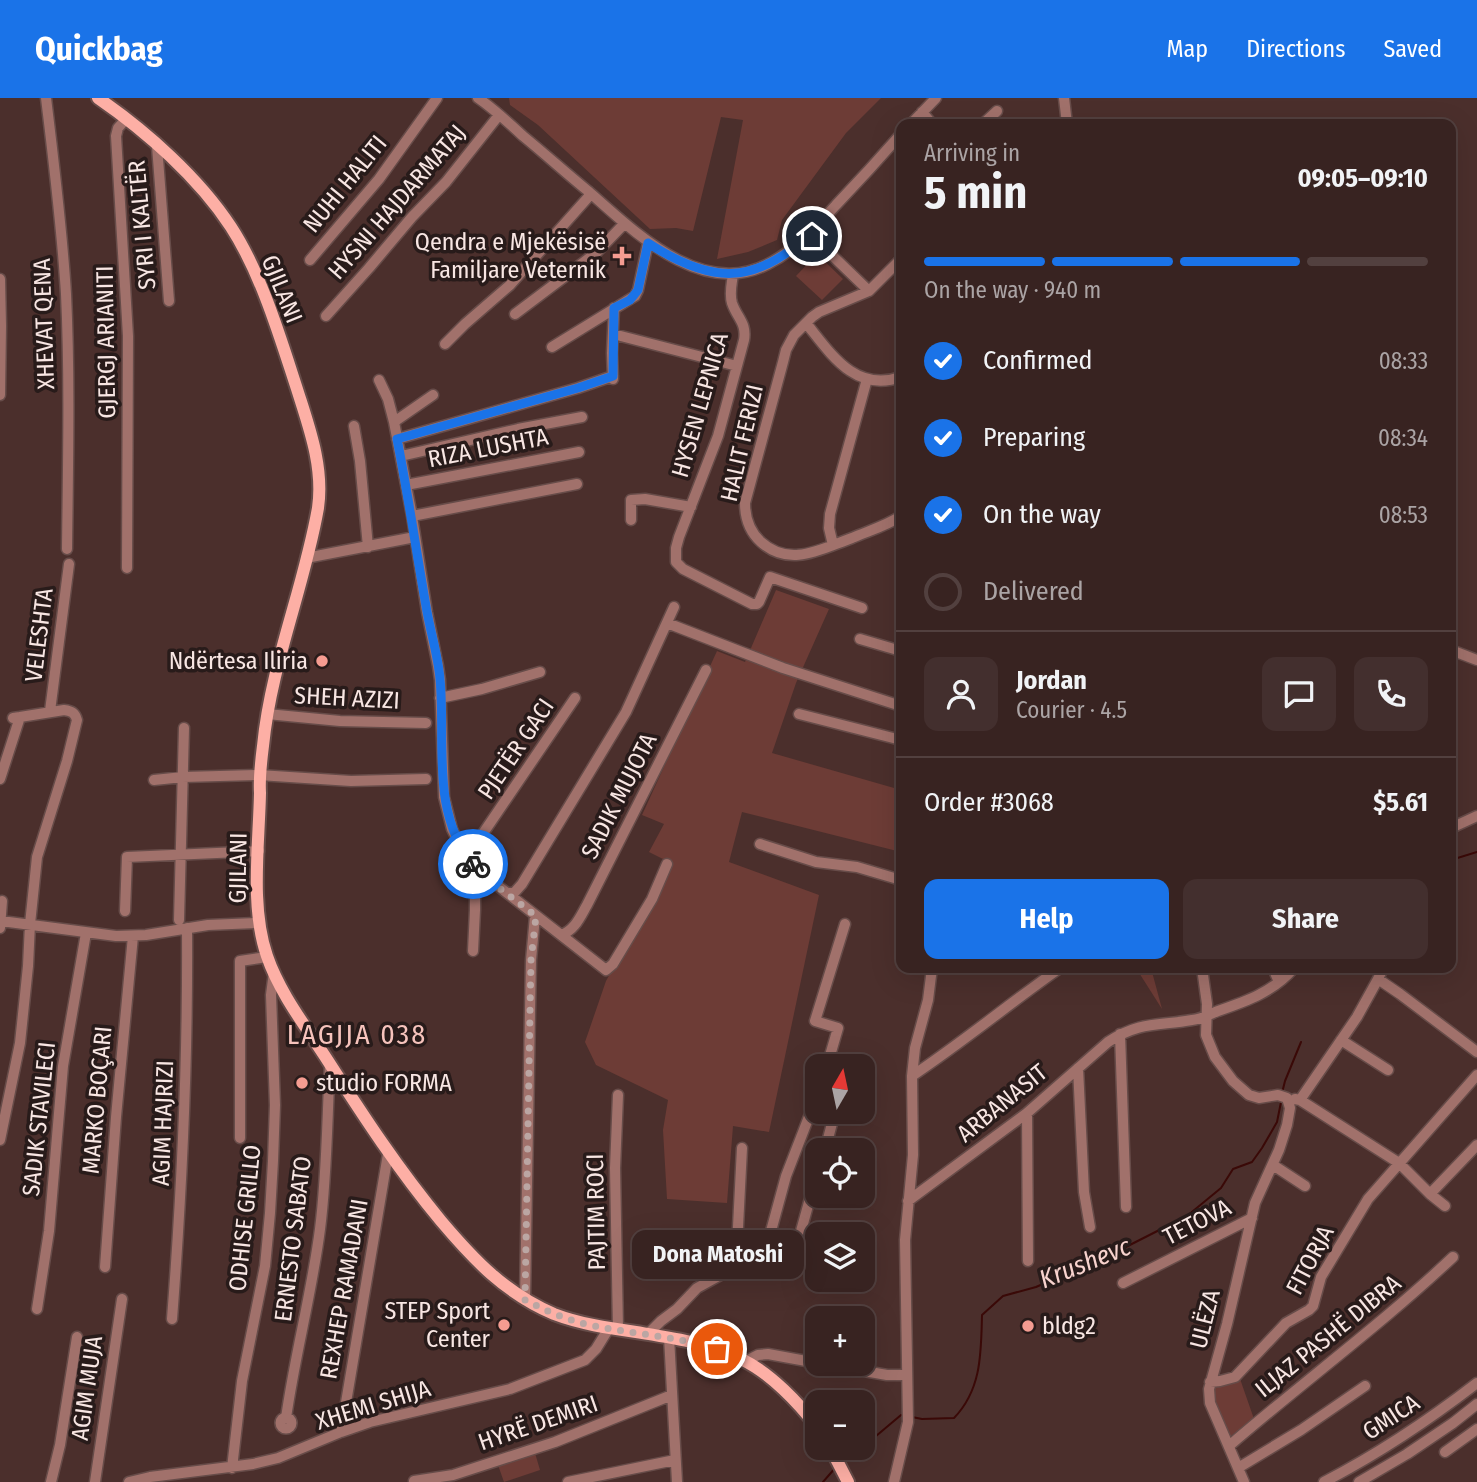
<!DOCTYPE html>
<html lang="en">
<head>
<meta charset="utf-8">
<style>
	:root { --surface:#382321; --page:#432f2e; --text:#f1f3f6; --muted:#aba4a5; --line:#52403f; --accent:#1a73e8 }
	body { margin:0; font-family:"Fira Sans Condensed",sans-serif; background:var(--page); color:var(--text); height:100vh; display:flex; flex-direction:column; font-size:26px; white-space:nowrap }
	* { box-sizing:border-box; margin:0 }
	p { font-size:23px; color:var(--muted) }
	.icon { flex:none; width:38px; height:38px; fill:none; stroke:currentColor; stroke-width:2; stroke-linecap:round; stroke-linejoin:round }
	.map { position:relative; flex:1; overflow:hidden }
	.panel { position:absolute; left:896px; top:21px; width:560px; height:854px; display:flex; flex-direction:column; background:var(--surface); border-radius:14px; box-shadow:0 7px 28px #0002,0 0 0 2px var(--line) }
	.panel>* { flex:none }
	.needle { width:46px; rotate:9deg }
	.tools { position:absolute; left:805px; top:956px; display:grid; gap:14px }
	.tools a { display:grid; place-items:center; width:70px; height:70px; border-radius:14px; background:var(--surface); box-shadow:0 7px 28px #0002,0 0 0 2px var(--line); font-size:35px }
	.pin { position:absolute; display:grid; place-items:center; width:60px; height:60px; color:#fff; margin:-30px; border:4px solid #fff; border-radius:50%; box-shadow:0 2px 7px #0007 }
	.courier { position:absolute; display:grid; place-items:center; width:70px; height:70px; margin:-35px; border:5px solid #1a73e8; border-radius:50%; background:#fff; color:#222; box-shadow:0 2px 9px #0007 }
	.bubble { position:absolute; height:49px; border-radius:14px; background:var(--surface); box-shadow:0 7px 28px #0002,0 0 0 2px var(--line); font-size:23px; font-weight:700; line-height:49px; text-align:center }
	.summary em { font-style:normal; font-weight:700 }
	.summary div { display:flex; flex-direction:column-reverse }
	.summary { display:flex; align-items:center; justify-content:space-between; height:119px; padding:0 28px }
	h1 { font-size:46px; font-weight:700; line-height:52px }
	.bar { display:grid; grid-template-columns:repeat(4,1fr); gap:10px 7px; align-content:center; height:84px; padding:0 28px }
	.bar i { height:9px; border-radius:5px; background:var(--line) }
	.bar .on { background:var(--accent) }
	.bar p { grid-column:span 4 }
	.line { display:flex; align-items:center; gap:18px; padding:0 28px; border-top:2px solid var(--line) }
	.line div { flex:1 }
	.round { display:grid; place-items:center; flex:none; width:74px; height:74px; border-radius:14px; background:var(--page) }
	ol { padding:0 28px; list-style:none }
	li { display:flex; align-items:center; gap:21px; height:77px }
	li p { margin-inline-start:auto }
	li .icon { padding:7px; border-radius:50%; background:var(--accent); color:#fff; stroke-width:4 }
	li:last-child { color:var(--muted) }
	li i { width:38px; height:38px; border:4px solid var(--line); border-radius:50% }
	.cta { display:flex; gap:14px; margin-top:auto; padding:14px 28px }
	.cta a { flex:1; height:80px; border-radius:14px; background:var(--accent); color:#fff; font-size:28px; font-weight:700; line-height:80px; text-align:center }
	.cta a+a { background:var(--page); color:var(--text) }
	header { display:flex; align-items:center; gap:42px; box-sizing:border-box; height:98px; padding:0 35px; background:var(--accent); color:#fff }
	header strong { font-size:33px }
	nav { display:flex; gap:38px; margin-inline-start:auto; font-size:24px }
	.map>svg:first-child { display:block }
</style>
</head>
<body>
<header>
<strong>Quickbag</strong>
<nav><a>Map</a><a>Directions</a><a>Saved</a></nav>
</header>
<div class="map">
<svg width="1477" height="1384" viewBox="0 0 1477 1384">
	<rect width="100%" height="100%" fill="#4b2f2c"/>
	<!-- green -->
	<path fill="#6d3c36" d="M 509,0 L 881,0 L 846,35 L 782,122 L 777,142 L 748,154 L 717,161 L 743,22 L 721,19 L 693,133 L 676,130 L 650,131 L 538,27 L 510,7 Z
		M 817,156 L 843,181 L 822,202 L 796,178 Z
		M 776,492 L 829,511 L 796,585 L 772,655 L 901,692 L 901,754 L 742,714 L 729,764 L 819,797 L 769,1034 L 733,1028 L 727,1105 L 667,1101 L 663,1032 L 668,1002 L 596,967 L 585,944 L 606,883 L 671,765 L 649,754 L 664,726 L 642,717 L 717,553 L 745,564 Z
		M 1136,870 L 1151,870 L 1162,911 Z
		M 1239,1278 L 1254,1321 L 1228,1340 L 1214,1311 L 1210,1292 L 1216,1285 Z
		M 535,1355 L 540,1372 L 504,1384 L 498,1367 Z"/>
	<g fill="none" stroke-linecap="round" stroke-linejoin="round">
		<!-- stream -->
		<path stroke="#3a0907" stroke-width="2" d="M 1451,762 L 1477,754
			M 1282,995 L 1285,983 L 1301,944
			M 912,1319 L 922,1321 L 954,1320 C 982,1291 981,1254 982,1217 L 1003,1198 L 1036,1189 L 1112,1156 L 1187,1118 L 1221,1090 L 1233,1071 L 1252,1064 L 1262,1050 L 1277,1024 L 1281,1004
			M 863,1349 L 901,1317 L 903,1317
			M 843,1363 L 861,1350
			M 823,1384 L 836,1369"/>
		<defs>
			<path id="minor" d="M 46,0 C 54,65 62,130 66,196 C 70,281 68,366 67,451
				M 478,0 C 494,11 509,25 523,38 C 545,56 566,75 588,93 C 635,134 701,201 768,166 C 796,152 816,129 836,107 C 858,84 880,60 901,36
				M 1064,0 L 1067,26
				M 922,14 L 932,26
				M 126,21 L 118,30 L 116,38 L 128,238 L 127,470
				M 911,26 L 936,0
				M 983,26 L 997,13
				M 157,48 L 169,203
				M 810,136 L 869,193
				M 901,161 L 869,193 L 819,214 L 812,219 L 794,237 L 786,252 L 783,264 L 745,405 C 745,420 750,434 761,444 C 790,470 821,451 852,440 C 868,433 886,428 901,418
				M 310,162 L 379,81 L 437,0
				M 733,176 C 732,185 729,195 732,205 C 737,220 747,225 744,242 L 718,338 L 679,439 L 676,450 L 676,464 L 683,471 L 752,506 L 757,506 L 759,504 L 770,479 L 862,510
				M 0,181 L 1,228 L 0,297
				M 515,216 L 596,155 L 624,126
				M 326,218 L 369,170 L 412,119 L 446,84 L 499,17
				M 806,225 C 831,256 855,295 901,279
				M 613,236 L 737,268
				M 445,246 L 465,226 L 510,187 L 591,96
				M 552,249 L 635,198 L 638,192 L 648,145
				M 613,281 L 612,255 L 614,210
				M 379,282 L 388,301 L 394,324 L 412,418 L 427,514 L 438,568 L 440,582 L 444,699 L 452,731 L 463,754 L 484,777 L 606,872 L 613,866 L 652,801 L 667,766
				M 394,324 L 433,297
				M 354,328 L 360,363 L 368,449
				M 397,341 L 578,290 L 613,278
				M 401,358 L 518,331 L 582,319
				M 406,387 L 579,354
				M 412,418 L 577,386
				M 631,422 L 631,402 L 645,401 L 691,409
				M 833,447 L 829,430 L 830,416 L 867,281
				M 306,460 L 415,439
				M 667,525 L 783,570 L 901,608
				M 860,541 L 901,553
				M 1451,552 L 1477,562
				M 440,600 L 482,591 L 540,574
				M 50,613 L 69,466
				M 267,616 L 340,623 L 426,625
				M 799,616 L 901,642
				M 0,681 L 20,619 L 13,620
				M 154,682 L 183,679 L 259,677 L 351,683 L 426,681
				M 1451,730 L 1477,718
				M 760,746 L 816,764 L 857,769 L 901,782
				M 467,759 L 575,600
				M 508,795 L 514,795 L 522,786 L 626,614 L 674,509
				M 125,813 L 127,759 L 259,753
				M 179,822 L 184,630
				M 1,823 L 116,838 L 146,837 L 208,827 L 259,825
				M 0,830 L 2,803
				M 561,837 C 575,832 580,819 587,807 L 706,572
				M 473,853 L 475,812 L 475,768
				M 1202,870 L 1207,906 L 1206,937 L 1215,959 L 1233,983 L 1249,997 L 1259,1000 L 1278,997 L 1287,1000 L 1290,1010 L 1287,1027 L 1279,1052 L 1255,1105 L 1227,1226 L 1209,1291 L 1210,1305 L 1244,1384
				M 1273,870 L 1279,884
				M 1378,881 L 1383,870
				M 1120,936 L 1126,1109
				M 1341,942 L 1388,972
				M 827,968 L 838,930 L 815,923 L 845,826
				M 1078,970 L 1084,1094 L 1090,1129
				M 912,978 C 963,944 1010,905 1060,870
				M 618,997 L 615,1070 L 618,1231
				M 1295,1001 L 1300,1002 L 1399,1065 L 1430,1096 L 1445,1108
				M 1300,1002 L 1357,919 L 1378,881 L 1400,896 L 1477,954
				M 1027,1015 L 1028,1163
				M 240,1040 L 240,863 L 267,859
				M 0,1042 L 20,945 L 28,868 L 30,826 L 37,759 L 67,663 L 77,622 C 75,615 72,613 64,612 L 20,619
				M 825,1052 L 835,1014
				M 1273,1067 L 1305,1088
				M 1430,1096 L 1477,1047
				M 908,1103 L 1027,1015 L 1108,944 C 1140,923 1158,928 1192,922 C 1202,921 1210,916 1218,913 C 1247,903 1273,894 1294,870
				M 762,1154 L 768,1144 L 786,1078 L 817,998
				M 736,1168 L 742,1050
				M 105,1169 L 116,1019 L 133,838
				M 1123,1185 L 1252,1120
				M 525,1202 L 530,913 L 531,862 L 535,818
				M 37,1211 L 49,1133 L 63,968 L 86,835
				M 172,1221 C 182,1091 188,961 187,830
				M 648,1236 L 661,1223 L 677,1211 L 697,1190 L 762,1154 L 794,1142 L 801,1133 L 817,1075
				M 669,1239 L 677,1384
				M 746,1263 L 758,1257 L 768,1256 L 817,1265
				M 818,1265 L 887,1277 L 906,1277
				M 1210,1284 L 1220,1283 L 1235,1279 L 1286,1225 L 1309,1212 L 1313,1208 L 1321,1179 L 1368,1101 L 1477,977
				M280.5 1325a5.5 5.5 0 1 1 11 0a5.5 5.5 0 1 1-11 0Z
				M 286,1320 C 295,1256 312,1194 320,1131 C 327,1077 327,1020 330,966
				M 341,1334 L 388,1056
				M 1229,1348 C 1303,1284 1382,1226 1453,1159
				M 1445,1354 L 1477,1331
				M 232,1370 L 242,1283 L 265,1168 L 270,1115 L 273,1063 L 275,1007 L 271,897 L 274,874
				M 1238,1370 L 1301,1332 L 1365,1288
				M 414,1383 L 453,1377 L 555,1344 L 672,1297
				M 51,1384 L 60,1347 L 77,1239
				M 95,1384 L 122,1201
				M 129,1384 L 150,1379 L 253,1366 L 278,1360 L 341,1334 L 370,1324 L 510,1291 L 585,1262 L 596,1251 L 609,1230
				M 568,1384 L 675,1362
				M 894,1384 L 908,1324 L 905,1142 L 913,1057 L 912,978 L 915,950 L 928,902 L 932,870
				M 1324,1384 C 1378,1356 1429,1322 1477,1285
				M 1359,1384 L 1407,1356 L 1453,1325 L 1477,1306"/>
			<path id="major" d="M 98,0 C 146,33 199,80 231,129 C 261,175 280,239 297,291 C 309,329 324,369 318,410 C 304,490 271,566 263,648 C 261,664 259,679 260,695 C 259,747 250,809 267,858 C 280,896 307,930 328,963 C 364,1019 398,1071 441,1123 C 474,1162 505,1195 554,1216 C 580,1226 608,1230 636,1234 C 673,1240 710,1245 743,1262 C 770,1275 799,1305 817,1329
				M 830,1349 L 848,1384"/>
		</defs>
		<!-- minor casing -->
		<use href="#minor" stroke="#674c49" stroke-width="13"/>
		<!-- major casing -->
		<use href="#major" stroke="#674c49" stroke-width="16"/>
		<!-- minor -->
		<use href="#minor" stroke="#a1716b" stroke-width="10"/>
		<!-- major -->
		<use href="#major" stroke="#fdafa5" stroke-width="12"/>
	</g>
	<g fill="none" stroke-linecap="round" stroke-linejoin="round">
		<!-- done -->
		<path stroke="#bba6a3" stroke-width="7" stroke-dasharray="0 12.6" d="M 473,766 L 494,786 L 536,818 L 531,862 L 530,913 L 525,1202 C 543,1211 562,1220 581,1225 C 626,1236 673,1237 717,1251"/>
		<!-- route -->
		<path stroke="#1a73e8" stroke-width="9" d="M 473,766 C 430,714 446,643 440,581 C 438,557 430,533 426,508 C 416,452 408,396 397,341 L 578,290 L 613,278 L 614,210 L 630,202 L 638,192 L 648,145 C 711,186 754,188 810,136 L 812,138"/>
	</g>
	<!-- markers -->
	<g fill="#f59c91" stroke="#281b1a" stroke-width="2.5">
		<path d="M618.5 147.5h7v7h7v7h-7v7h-7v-7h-7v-7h7z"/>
		<circle cx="322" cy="563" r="7"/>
		<circle cx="302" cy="985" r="7"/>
		<circle cx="504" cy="1227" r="7"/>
		<circle cx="1028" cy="1228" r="7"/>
	</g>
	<g text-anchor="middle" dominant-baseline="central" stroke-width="7" stroke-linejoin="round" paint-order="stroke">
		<!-- street labels -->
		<g font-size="24" fill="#f8e6e3" stroke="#281b1a">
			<text transform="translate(345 86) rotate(-51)">NUHI HALITI</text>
			<text transform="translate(397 104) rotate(-49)">HYSNI HAJDARMATAJ</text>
			<text transform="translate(142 127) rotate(-95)">SYRI I KALTËR</text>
			<text transform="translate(282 191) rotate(68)">GJILANI</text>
			<text transform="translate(44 226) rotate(-92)">XHEVAT QENA</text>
			<text transform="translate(106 244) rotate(-91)">GJERGJ ARIANITI</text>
			<text transform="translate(700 307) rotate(-74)">HYSEN LEPNICA</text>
			<text transform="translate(742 345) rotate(-77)">HALIT FERIZI</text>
			<text transform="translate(488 350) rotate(-11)">RIZA LUSHTA</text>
			<text transform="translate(39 537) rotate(-83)">VELESHTA</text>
			<text transform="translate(347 600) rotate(3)">SHEH AZIZI</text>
			<text transform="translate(516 651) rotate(-56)">PJETËR GACI</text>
			<text transform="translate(619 698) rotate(-63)">SADIK MUJOTA</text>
			<text transform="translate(238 770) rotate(-89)">GJILANI</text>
			<text transform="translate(97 1002) rotate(-85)">MARKO BOÇARI</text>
			<text transform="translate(1002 1005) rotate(-39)">ARBANASIT</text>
			<text transform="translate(39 1021) rotate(-84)">SADIK STAVILECI</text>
			<text transform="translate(163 1025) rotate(-88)">AGIM HAJRIZI</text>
			<text transform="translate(596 1114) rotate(-91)">PAJTIM ROCI</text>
			<text transform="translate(245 1120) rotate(-84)">ODHISE GRILLO</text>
			<text transform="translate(1197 1124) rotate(-27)">TETOVA</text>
			<text transform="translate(293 1141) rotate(-83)">ERNESTO SABATO</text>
			<text transform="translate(1310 1162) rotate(-62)">FITORJA</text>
			<text transform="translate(344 1191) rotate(-80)">REXHEP RAMADANI</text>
			<text transform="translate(1205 1221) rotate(-76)">ULËZA</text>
			<text transform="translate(1328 1238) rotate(-39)">ILJAZ PASHË DIBRA</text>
			<text transform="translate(87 1290) rotate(-82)">AGIM MUJA</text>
			<text transform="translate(373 1307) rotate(-17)">XHEMI SHIJA</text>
			<text transform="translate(1391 1319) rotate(-33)">GMICA</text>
			<text transform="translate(538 1325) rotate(-19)">HYRË DEMIRI</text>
		</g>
		<!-- poi labels -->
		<g font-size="24" fill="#f8e6e3" stroke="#281b1a" text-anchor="end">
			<text x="606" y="144">Qendra e Mjekësisë<tspan x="606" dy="28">Familjare Veternik</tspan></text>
			<text x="308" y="563">Ndërtesa Iliria</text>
			<text x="316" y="985" text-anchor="start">studio FORMA</text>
			<text x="490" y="1213">STEP Sport<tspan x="490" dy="28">Center</tspan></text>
			<text x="1042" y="1228" text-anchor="start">bldg2</text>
		</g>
		<!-- water labels -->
		<g font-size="26" font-style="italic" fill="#f8d3ce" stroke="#281b1a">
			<text transform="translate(1085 1165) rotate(-22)">Krushevc</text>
		</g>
		<!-- quarter labels -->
		<g font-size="28" letter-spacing="2" fill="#f6c3bc" stroke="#281b1a">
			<text x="357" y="936">LAGJJA 038</text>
		</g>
	</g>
</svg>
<div class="tools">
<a><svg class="needle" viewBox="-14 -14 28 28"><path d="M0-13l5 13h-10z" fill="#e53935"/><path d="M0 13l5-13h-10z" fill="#aba4a5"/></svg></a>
<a><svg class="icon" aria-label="locate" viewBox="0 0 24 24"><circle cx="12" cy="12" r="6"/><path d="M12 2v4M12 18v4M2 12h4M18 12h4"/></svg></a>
<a><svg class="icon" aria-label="layers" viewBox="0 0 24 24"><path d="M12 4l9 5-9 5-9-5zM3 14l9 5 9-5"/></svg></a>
<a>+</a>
<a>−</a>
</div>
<div class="pin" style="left:717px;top:1251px;background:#ea580c"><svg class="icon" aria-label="bag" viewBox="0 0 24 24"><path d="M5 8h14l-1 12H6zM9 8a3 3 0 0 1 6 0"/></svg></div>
<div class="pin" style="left:812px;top:138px;background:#1f2937"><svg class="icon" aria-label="home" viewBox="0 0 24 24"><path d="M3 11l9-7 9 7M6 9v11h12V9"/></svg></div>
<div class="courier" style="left:473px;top:766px"><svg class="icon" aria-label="bike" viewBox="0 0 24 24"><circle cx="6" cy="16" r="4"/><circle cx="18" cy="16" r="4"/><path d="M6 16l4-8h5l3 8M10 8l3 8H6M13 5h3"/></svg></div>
<div class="bubble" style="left:632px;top:1132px;width:172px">Dona Matoshi</div>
<section class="panel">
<div class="summary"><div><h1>5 min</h1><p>Arriving in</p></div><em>09:05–09:10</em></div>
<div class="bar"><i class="on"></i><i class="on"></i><i class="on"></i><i></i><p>On the way · 940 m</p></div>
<ol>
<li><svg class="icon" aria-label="check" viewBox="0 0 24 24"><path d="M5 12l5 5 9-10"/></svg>Confirmed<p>08:33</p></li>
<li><svg class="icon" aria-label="check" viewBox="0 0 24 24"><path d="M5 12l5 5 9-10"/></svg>Preparing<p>08:34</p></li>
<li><svg class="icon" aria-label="check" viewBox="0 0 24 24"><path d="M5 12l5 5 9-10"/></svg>On the way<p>08:53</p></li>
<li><i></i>Delivered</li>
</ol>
<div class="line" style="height:126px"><a class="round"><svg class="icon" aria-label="person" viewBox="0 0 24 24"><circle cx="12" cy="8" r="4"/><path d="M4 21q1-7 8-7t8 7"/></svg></a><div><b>Jordan</b><p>Courier · 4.5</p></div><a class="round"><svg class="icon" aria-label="chat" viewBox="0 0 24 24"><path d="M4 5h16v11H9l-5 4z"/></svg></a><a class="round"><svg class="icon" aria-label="phone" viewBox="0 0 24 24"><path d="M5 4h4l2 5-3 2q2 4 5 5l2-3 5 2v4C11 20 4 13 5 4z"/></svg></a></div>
<div class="line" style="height:91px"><div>Order #3068</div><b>$5.61</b></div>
<div class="cta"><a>Help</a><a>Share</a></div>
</section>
</div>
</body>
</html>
